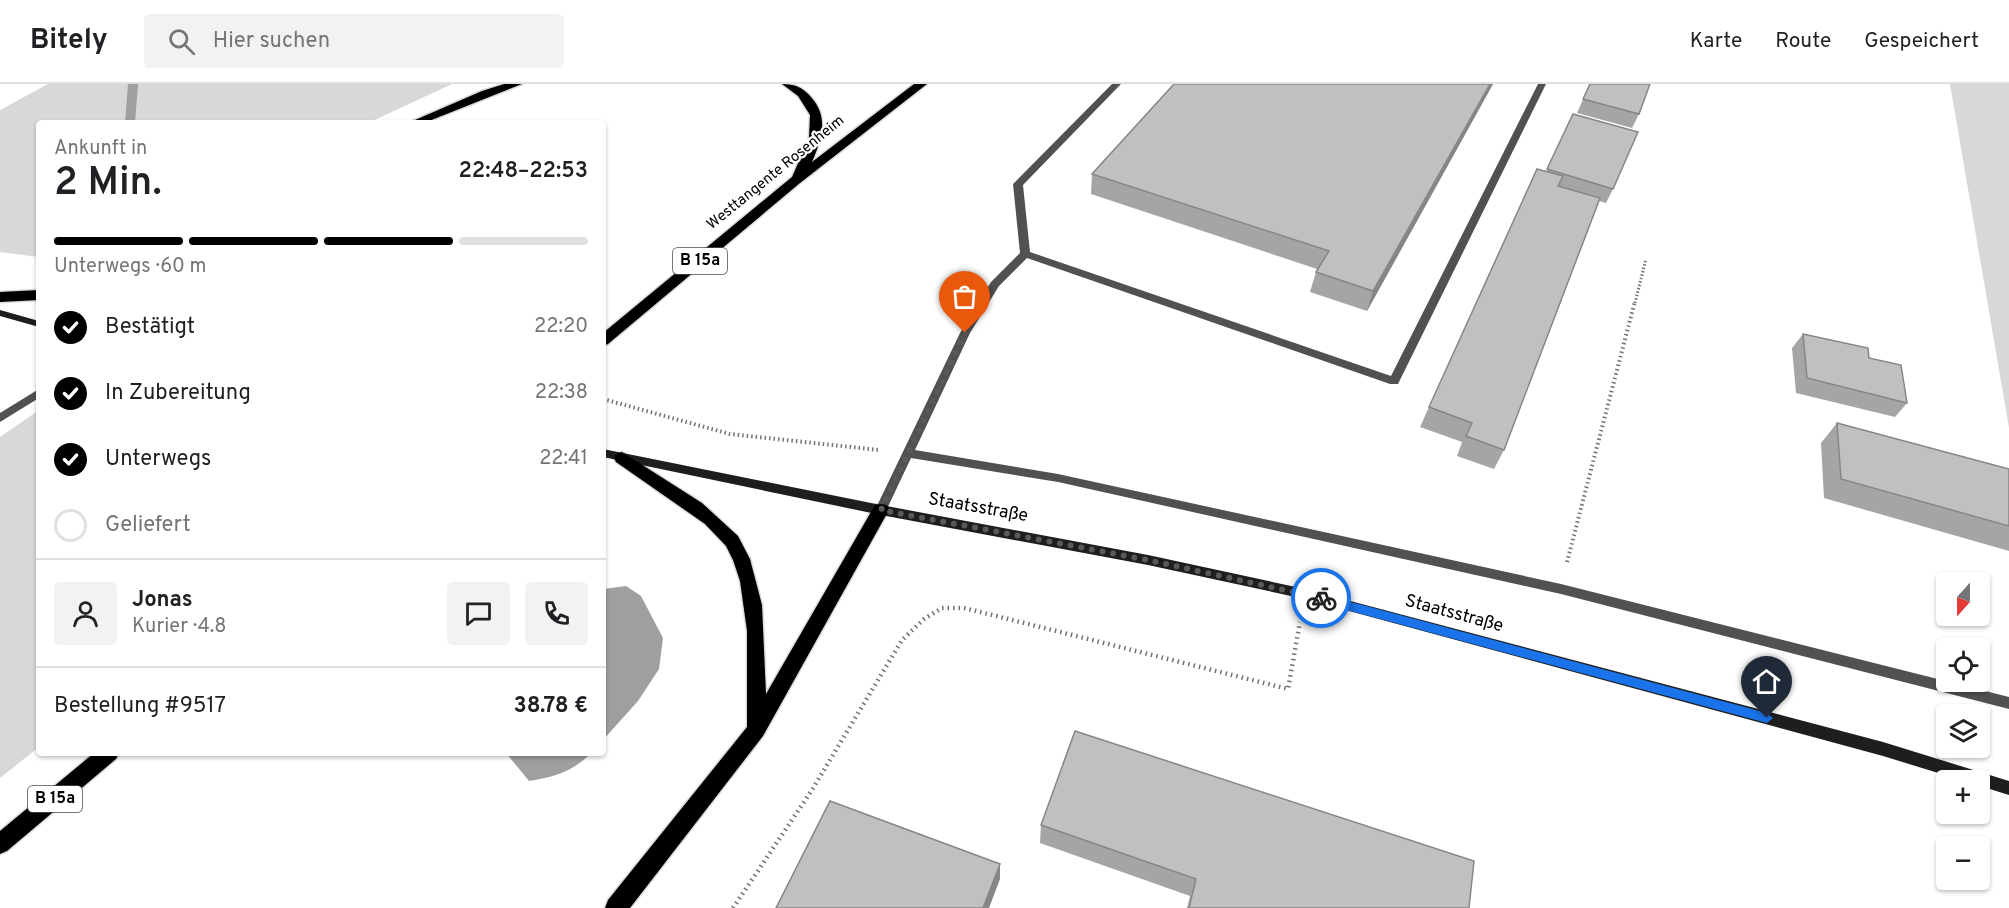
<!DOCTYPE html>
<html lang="de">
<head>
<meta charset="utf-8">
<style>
	:root { --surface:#fff; --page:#f2f2f2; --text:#202124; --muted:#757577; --line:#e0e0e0; --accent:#000 }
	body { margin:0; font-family:Overpass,sans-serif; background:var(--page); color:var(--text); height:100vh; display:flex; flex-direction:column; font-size:22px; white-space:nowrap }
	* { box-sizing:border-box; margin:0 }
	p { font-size:20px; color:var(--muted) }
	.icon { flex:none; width:33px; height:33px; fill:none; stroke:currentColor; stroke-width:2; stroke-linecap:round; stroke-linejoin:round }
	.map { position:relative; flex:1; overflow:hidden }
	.side { position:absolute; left:36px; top:36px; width:570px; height:636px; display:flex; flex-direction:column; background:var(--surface); border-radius:6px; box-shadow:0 2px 4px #0004 }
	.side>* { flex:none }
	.needle { width:39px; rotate:201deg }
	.tools { position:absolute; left:1936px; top:488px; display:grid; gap:12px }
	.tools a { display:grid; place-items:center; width:54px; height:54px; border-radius:6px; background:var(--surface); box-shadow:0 2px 4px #0004; font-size:30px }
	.pin { position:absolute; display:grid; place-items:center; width:51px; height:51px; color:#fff; margin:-62px -26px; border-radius:50% 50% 50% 0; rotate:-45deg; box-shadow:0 0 6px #0007 }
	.pin .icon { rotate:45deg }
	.courier { position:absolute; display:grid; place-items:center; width:60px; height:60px; margin:-30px; border:4px solid #1a73e8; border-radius:50%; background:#fff; color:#222; box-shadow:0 2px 8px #0007 }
	.headline em { font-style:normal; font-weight:600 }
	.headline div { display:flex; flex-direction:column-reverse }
	.headline { display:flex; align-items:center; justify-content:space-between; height:102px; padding:0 18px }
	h1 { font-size:39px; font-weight:600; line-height:45px }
	.bar { display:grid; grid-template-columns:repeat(4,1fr); gap:9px 6px; align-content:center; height:72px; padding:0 18px }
	.bar i { height:8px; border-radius:4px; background:var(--line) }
	.bar .current { background:var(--accent) }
	.bar p { grid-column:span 4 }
	.line { display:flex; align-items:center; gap:15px; padding:0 18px; border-top:2px solid var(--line) }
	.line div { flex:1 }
	.round { display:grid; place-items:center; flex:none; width:63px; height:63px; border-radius:6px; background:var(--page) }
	ol { padding:0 18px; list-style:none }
	li { display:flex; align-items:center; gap:18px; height:66px }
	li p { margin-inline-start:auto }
	li .icon { padding:6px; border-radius:50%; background:var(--accent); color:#fff; stroke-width:4 }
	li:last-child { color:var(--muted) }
	li i { width:33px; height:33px; border:3px solid var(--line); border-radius:50% }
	header { display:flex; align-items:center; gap:36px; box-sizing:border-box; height:84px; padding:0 30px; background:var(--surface); border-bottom:2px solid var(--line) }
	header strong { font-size:28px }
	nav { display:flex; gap:33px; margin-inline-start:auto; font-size:21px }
	.search { width:420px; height:54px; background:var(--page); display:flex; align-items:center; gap:15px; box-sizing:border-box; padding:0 21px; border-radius:6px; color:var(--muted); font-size:22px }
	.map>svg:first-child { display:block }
</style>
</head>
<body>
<header>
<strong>Bitely</strong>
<div class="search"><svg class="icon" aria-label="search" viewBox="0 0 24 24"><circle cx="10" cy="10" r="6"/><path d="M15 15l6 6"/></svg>Hier suchen</div>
<nav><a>Karte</a><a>Route</a><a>Gespeichert</a></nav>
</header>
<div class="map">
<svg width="2009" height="824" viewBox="0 0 2009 824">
	<rect width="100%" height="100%" fill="#fff"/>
	<!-- green -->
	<path fill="#d8d8d8" d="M 48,0 L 452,0 L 368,39 L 39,39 L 39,173 L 0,168 L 0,26 Z
		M 1950,0 L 2009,0 L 2009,344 Z
		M 39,326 L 39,663 L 0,694 L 0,353 Z"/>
	<!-- water -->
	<path fill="#9f9f9f" d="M 626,502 L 641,512 L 663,554 L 659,585 L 638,617 L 603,656 L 603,505 Z
		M 506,669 L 591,669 C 573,688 553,693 529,697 Z"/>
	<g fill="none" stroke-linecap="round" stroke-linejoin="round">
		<!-- stream -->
		<path fill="#9f9f9f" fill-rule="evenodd" d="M 128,0 L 138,0 L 135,39 L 125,39 Z"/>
		<defs>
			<path id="trunk" d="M 504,0 L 522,0 L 424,39 L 408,39 L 482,7 Z
				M 782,0 C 795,0 802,3 811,13 C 829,33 822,55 812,78 L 914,0 L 927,0 L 800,99 L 608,260 L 603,262 L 603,249 L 792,93 L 809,54 L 810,31 L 798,12 Z
				M 39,206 L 39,216 L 0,218 L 0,208 Z
				M 622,368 L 702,419 L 738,452 L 750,475 L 762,521 L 766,610 L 875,421 L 881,420 L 887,421 L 889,426 L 763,652 L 630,824 L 605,824 L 608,816 L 747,643 L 747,547 L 740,497 L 733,476 L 726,462 L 705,440 L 616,378 L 614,374 L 616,370 Z
				M 94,669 L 119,669 L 116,675 L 7,767 L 0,770 L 0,747 Z"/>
		</defs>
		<!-- trunk casing -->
		<use href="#trunk" stroke="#dbdbdb" stroke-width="3"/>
		<!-- path-far2 -->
		<path stroke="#737373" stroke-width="3" stroke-dasharray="1.5 2" stroke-linecap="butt" d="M 1635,219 L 1646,175"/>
		<!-- path-far1 -->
		<path stroke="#737373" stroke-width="4" stroke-dasharray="1.5 3" stroke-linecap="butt" d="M 603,315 L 730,350 L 879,366
			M 1567,478 L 1635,217"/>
		<!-- path -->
		<path stroke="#737373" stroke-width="4.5" stroke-dasharray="1.5 4" stroke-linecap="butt" d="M 733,824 L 812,706 L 902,556 L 924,535 L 942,524 L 964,524 L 1288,605 L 1300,538"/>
		<!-- service -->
		<path fill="#515151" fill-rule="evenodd" d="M 1112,0 L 1121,0 L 1023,101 L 1030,168 L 1391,292 L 1538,0 L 1546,0 L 1398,300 L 1390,300 L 1027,174 L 999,202 L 970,249 L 915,366 L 1058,390 L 1561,500 L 2009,613 L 2009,625 L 1561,510 L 1058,398 L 911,374 L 885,429 L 877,429 L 875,426 L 960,249 L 991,198 L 1020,169 L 1013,100 Z"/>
		<!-- minor -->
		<path fill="#515151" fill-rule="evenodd" d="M 39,305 L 39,314 L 0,338 L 0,329 Z"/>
		<!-- secondary -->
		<path fill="#1e1e1e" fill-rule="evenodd" d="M 0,226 L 39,237 L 39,243 L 0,232 Z
			M 603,365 L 881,421 L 1148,471 L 1305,505 L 1883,658 L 2009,697 L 2009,711 L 1980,702 L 1980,696 L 1961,696 L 1883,672 L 1305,515 L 1148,481 L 881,431 L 603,373 Z"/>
		<!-- trunk -->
		<use href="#trunk" fill="#000" fill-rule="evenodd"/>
	</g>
	<!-- wall -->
	<path fill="#a5a5a5" d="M 1493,0 L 1367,227 L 1310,208 L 1316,188 L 1317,185 L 1091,110 L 1092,90 Z
		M 1590,0 L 1639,30 L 1632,44 L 1577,29 Z
		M 1573,30 L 1613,105 L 1606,119 L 1599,117 L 1504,366 L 1494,385 L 1457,372 L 1462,358 L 1420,343 L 1429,323 L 1546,88 Z
		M 1803,250 L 1869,274 L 1907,319 L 1895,333 L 1796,309 L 1792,264 Z
		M 1837,339 L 2009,385 L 2009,467 L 1824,414 L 1821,359 Z
		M 1041,741 L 1469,824 L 1187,824 L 1190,812 L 1040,759 Z"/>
	<!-- shaded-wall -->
	<path fill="#868686" d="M 1490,0 L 1493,0 L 1367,227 L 1373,207 Z
		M 1000,780 L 1000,795 L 989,824 L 983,824 Z"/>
	<!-- building -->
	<path fill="#c0c0c0" stroke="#868686" stroke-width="1.5" d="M 1174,0 L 1490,0 L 1373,207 L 1316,188 L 1329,167 L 1092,90 Z
		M 1590,0 L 1650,0 L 1639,30 L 1583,15 Z
		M 1573,30 L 1638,48 L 1613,105 L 1547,85 Z
		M 1537,85 L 1563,92 L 1558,102 L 1600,114 L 1504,366 L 1466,352 L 1472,339 L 1429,323 Z
		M 1803,250 L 1868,264 L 1869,274 L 1901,281 L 1907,319 L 1807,294 Z
		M 1837,339 L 2009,385 L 2009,442 L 1841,395 Z
		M 1075,647 L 1474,777 L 1469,824 L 1189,824 L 1196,795 L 1041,741 Z
		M 830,717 L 1000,780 L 983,824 L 776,824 Z"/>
	<!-- route -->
	<path fill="#1a73e8" d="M 1321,510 L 1767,629 L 1773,634 L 1767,639 L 1321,519 L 1316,514 Z"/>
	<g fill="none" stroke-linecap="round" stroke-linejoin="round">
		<!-- done -->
		<path stroke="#595959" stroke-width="6" stroke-dasharray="0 10.8" d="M 965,249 L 881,426 L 1148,476 L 1321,514"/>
	</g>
	<g text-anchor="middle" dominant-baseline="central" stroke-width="4.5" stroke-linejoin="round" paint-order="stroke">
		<!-- far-street labels -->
		<g font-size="15" fill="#000" stroke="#fff">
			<text transform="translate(776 89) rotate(-39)">Westtangente Rosenheim</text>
		</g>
		<!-- shield labels -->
		<g fill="#fff" stroke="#4c4c4c" stroke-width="1.5">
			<rect x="673" y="164" width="54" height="26" rx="4.5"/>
			<rect x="28" y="702" width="54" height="26" rx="4.5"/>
		</g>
		<g font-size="16" font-weight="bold" fill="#000">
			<text x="700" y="177">B 15a</text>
			<text x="55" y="715">B 15a</text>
		</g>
		<!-- street labels -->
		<g font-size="18" fill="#000" stroke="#fff">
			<text transform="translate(978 424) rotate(10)">Staatsstraße</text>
			<text transform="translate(1454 530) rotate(15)">Staatsstraße</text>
		</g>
	</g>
</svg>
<div class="tools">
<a><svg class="needle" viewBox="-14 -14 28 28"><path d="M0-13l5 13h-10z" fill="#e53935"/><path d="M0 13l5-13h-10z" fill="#757577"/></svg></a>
<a><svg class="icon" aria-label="locate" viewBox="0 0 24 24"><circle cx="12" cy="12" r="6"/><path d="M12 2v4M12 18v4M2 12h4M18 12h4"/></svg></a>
<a><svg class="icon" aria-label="layers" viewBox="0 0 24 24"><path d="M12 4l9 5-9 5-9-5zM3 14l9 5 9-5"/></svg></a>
<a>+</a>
<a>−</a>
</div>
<div class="pin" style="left:965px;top:249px;background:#ea580c"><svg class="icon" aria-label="bag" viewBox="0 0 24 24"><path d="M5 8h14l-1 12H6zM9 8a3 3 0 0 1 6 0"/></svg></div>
<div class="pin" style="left:1767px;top:634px;background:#1f2937"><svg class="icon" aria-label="home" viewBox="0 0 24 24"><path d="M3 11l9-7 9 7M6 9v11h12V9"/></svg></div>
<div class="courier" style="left:1321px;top:514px"><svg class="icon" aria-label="bike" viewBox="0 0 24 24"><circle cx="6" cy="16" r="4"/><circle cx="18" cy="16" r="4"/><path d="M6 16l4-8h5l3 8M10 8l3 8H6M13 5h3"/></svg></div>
<section class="side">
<div class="headline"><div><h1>2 Min.</h1><p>Ankunft in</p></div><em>22:48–22:53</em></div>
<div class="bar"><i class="current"></i><i class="current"></i><i class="current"></i><i></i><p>Unterwegs · 60 m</p></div>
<ol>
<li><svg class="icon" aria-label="check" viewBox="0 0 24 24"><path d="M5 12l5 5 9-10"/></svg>Bestätigt<p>22:20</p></li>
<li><svg class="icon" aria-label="check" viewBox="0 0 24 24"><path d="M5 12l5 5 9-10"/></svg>In Zubereitung<p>22:38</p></li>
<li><svg class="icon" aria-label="check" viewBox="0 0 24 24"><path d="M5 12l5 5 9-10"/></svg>Unterwegs<p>22:41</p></li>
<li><i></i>Geliefert</li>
</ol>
<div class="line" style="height:108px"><a class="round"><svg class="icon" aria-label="person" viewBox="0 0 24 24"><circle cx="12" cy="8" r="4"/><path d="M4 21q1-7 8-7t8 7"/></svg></a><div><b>Jonas</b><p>Kurier · 4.8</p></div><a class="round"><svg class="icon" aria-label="chat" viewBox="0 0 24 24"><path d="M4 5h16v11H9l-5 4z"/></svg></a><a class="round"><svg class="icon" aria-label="phone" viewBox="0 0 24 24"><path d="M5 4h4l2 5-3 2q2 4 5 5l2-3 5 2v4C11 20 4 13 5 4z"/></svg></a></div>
<div class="line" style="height:78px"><div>Bestellung #9517</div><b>38.78 €</b></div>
</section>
</div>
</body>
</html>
